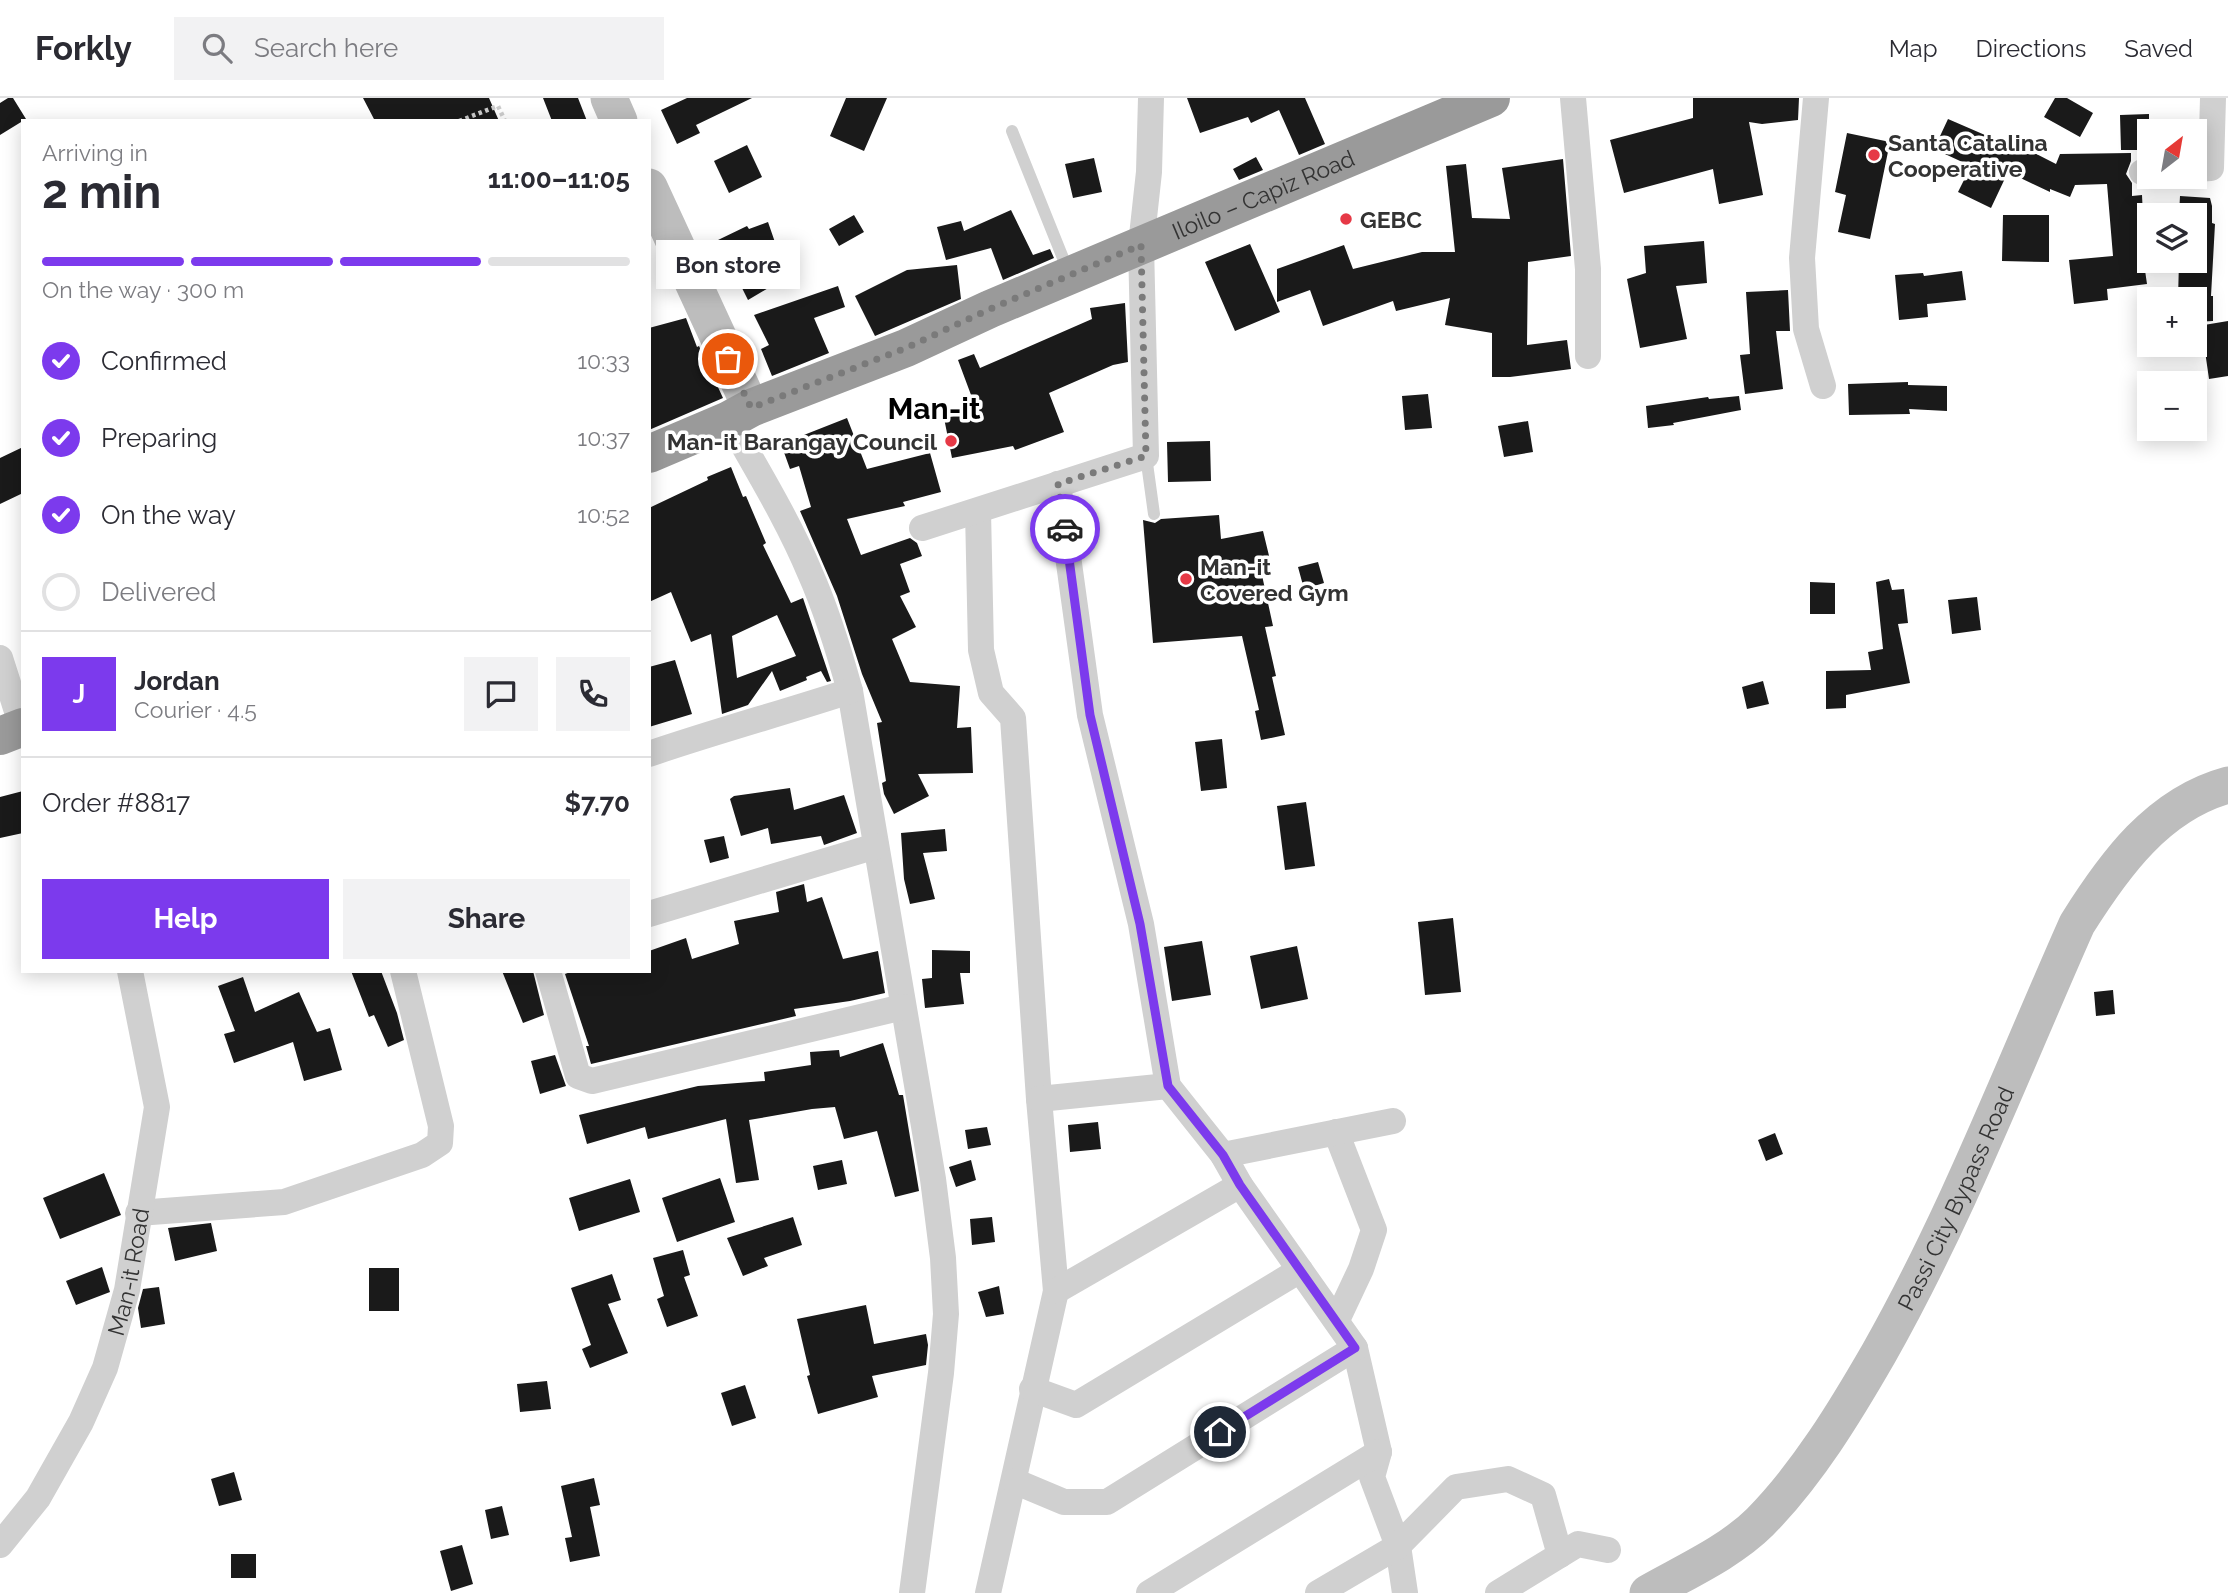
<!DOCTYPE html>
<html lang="en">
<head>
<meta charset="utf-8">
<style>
	:root { --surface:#fff; --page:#f2f2f3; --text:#2b2b33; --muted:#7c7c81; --line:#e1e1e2; --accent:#7c3aed }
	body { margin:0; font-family:Raleway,sans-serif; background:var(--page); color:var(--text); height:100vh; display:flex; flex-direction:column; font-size:26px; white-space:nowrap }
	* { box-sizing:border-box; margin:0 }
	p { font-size:23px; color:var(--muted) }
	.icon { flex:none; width:38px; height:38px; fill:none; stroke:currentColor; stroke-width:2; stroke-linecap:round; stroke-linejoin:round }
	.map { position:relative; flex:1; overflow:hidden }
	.details { position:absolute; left:21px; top:21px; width:630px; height:854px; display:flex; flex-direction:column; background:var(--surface); border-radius:0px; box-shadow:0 4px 18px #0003 }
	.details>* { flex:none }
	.needle { width:46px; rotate:31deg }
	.controls { position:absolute; left:2137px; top:21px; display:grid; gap:14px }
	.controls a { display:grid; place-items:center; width:70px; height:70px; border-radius:0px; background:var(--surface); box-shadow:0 4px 18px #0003; font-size:35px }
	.pin { position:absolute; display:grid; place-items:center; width:60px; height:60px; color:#fff; margin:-30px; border:4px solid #fff; border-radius:50%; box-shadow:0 2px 7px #0007 }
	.courier { position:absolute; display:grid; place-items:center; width:70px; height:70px; margin:-35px; border:5px solid #7c3aed; border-radius:50%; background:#fff; color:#222; box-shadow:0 2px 9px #0007 }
	.bubble { position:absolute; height:49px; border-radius:0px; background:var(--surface); box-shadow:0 4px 18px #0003; font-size:23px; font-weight:700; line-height:49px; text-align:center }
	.head em { font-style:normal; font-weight:700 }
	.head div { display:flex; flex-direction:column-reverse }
	.head { display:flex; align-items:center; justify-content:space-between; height:119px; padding:0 21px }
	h1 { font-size:46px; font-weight:700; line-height:52px }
	.bar { display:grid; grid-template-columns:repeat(4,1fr); gap:10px 7px; align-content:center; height:84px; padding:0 21px }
	.bar i { height:9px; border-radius:5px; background:var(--line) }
	.bar .current { background:var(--accent) }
	.bar p { grid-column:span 4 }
	.line { display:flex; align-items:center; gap:18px; padding:0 21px; border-top:2px solid var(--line) }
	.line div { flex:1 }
	.round { display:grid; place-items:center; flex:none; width:74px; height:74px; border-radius:0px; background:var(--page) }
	ol { padding:0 21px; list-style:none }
	li { display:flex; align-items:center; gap:21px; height:77px }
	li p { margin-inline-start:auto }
	li .icon { padding:7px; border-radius:50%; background:var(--accent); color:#fff; stroke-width:4 }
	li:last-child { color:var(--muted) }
	li i { width:38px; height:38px; border:4px solid var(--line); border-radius:50% }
	.cta { display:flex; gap:14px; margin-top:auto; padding:14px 21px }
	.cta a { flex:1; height:80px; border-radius:0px; background:var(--accent); color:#fff; font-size:28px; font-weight:700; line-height:80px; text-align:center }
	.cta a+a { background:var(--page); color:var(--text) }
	header { display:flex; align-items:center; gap:42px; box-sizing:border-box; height:98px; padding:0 35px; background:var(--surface); border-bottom:2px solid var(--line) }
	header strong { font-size:33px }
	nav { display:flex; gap:38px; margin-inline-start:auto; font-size:24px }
	.search { width:490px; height:63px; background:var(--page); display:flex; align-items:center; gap:18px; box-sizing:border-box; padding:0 24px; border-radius:0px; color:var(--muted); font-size:26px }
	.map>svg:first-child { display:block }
</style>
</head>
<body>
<header>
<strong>Forkly</strong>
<div class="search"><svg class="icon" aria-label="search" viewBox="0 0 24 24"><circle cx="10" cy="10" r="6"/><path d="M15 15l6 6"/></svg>Search here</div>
<nav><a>Map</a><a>Directions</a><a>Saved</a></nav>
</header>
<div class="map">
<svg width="2228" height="1495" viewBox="0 0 2228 1495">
	<rect width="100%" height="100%" fill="#fff"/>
	<!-- building -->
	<path fill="#1a1a1a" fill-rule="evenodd" d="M 8,0 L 13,0 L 26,21 L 0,37 L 0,5 Z
		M 363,0 L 489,0 L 499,23 L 375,23 Z
		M 543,0 L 578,0 L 587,23 L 552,23 Z
		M 687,0 L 752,0 L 696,27 L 700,35 L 677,46 L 661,12 Z
		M 846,0 L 887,0 L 864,53 L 830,38 Z
		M 1187,0 L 1305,0 L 1325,46 L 1299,57 L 1279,12 L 1251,25 L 1248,19 L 1200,35 Z
		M 1693,0 L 1799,0 L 1798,22 L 1762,26 L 1749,24 L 1763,97 L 1719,106 L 1713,71 L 1624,95 L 1610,42 L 1693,20 Z
		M 2055,0 L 2067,0 L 2093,15 L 2080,39 L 2044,19 Z
		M 2149,16 L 2149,52 L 2121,52 L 2120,17 Z
		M 1948,21 L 2015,50 L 2017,46 L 2056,66 L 2060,56 L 2131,55 L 2131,63 L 2126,76 L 2132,85 L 2132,98 L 2142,97 L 2143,118 L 2149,118 L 2149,134 L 2145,135 L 2145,141 L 2140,138 L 2147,186 L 2107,191 L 2108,202 L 2074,206 L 2069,162 L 2113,158 L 2107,86 L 2075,87 L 2070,99 L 2050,91 L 2050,94 L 2008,74 L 1991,110 L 1958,94 L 1971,68 L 1934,51 Z
		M 1847,35 L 1890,44 L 1870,141 L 1838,134 L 1846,97 L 1835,94 Z
		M 747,47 L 762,79 L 729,95 L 714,63 Z
		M 1256,59 L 1263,72 L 1239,82 L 1233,71 Z
		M 1094,60 L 1102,94 L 1073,100 L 1065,66 Z
		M 1563,61 L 1571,158 L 1528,164 L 1527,247 L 1567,242 L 1571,271 L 1510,279 L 1492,279 L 1492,235 L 1445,227 L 1450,200 L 1396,213 L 1393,203 L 1323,228 L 1310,192 L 1277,204 L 1277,171 L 1344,147 L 1353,171 L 1422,154 L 1455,154 L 1446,68 L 1466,66 L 1472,120 L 1510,121 L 1502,70 Z
		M 2180,98 L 2210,100 L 2212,108 L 2212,125 L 2215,126 L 2211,198 L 2213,198 L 2213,223 L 2194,224 L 2194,201 L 2178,201 L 2179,163 L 2194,163 L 2194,117 L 2179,117 Z
		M 1011,112 L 1033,157 L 1050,151 L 1054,160 L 1003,182 L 991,150 L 946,162 L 937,129 L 961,123 L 964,133 Z
		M 854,117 L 864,134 L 839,148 L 829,131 Z
		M 2003,117 L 2049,117 L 2049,164 L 2002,163 Z
		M 768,124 L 787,179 L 748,202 L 718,142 L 747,128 L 749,131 Z
		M 1704,143 L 1707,185 L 1676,188 L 1687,241 L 1640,250 L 1627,181 L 1646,175 L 1644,148 Z
		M 1250,146 L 1280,214 L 1235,233 L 1205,164 Z
		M 957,167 L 961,201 L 875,238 L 855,198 L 907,172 Z
		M 1962,173 L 1966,202 L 1927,206 L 1928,219 L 1899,222 L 1895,177 L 1923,175 L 1924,178 Z
		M 838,188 L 845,209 L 814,220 L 829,255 L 772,278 L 761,251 L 769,247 L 754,217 Z
		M 1788,192 L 1790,233 L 1776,233 L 1783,291 L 1745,296 L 1740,257 L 1750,256 L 1746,194 Z
		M 1125,205 L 1128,264 L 1113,267 L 1049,295 L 1064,334 L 1015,352 L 1013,348 L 952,360 L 944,320 L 977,313 L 958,262 L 974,256 L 980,270 L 1092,221 L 1090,210 Z
		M 686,220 L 697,249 L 699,248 L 723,300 L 649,332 L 649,230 Z
		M 2228,223 L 2228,278 L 2209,281 L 2205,253 L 2203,253 L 2198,228 Z
		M 1908,284 L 1908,287 L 1947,288 L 1947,313 L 1909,311 L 1910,316 L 1849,317 L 1848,286 Z
		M 1428,296 L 1432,330 L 1405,332 L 1402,298 Z
		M 1739,298 L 1741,312 L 1673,325 L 1674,327 L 1648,330 L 1646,308 L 1708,299 L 1709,301 Z
		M 847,320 L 867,371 L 930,355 L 941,394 L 903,404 L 905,408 L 847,421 L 861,457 L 910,440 L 917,445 L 922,458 L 900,466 L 910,494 L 900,498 L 916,529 L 892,541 L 910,584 L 960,588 L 957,630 L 971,629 L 973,675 L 918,676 L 929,698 L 894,716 L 884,696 L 882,685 L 886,683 L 877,625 L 882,624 L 862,576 L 837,498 L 800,413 L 811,409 L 799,368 L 790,371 L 781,346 Z
		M 1528,323 L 1533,354 L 1504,359 L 1498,328 Z
		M 1210,343 L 1211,383 L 1168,384 L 1167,344 Z
		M 23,349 L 23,395 L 0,406 L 0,360 Z
		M 731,369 L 743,399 L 746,398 L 766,445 L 763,447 L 791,505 L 803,500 L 831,583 L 827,584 L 821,573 L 806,579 L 807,582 L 780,593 L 772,573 L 748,607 L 722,616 L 711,536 L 691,544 L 671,494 L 649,504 L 649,410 L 708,382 L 707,379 ZM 777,517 L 796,558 L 737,580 L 732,538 Z
		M 1219,417 L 1221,441 L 1263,433 L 1271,466 L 1260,468 L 1273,528 L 1265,529 L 1276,578 L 1272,579 L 1285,637 L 1261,642 L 1255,613 L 1259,612 L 1242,538 L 1153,545 L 1143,422 L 1155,425 L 1161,421 Z
		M 1318,464 L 1324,485 L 1304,491 L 1298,469 Z
		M 1889,481 L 1892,492 L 1904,491 L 1908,525 L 1898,526 L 1910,585 L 1846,597 L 1846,610 L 1826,611 L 1826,573 L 1871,572 L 1868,554 L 1883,551 L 1876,484 Z
		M 1810,484 L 1835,485 L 1835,516 L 1810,516 Z
		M 1977,499 L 1981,532 L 1952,536 L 1948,502 Z
		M 675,562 L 692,616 L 649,629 L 649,569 Z
		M 1763,583 L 1769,606 L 1747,611 L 1742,589 Z
		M 1222,641 L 1227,690 L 1201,693 L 1195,644 Z
		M 790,690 L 794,712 L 844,697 L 857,735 L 824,747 L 821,738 L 771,746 L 768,730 L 741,738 L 730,701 L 734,698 Z
		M 23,693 L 23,735 L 0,740 L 0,699 Z
		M 1306,704 L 1315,768 L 1285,772 L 1277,708 Z
		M 945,731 L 947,753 L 923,755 L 935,801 L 910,806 L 904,781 L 901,735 Z
		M 724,738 L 729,760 L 710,765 L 704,742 Z
		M 804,786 L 807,804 L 822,799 L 843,861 L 878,853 L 885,895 L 850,903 L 794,911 L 796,918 L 591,966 L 586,948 L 589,948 L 565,876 L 573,873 L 649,873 L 649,853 L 686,840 L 692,861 L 739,846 L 734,823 L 779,814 L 776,794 Z
		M 1453,820 L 1461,894 L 1425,897 L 1418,824 Z
		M 1202,843 L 1211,897 L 1172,903 L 1164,849 Z
		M 1297,848 L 1308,901 L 1261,911 L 1250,858 Z
		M 932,852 L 970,853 L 970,875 L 960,875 L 964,906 L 925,910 L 922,881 L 932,880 Z
		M 351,873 L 381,873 L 397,915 L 404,942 L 388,949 L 374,917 L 369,919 Z
		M 502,873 L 533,873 L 544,917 L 523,925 Z
		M 243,879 L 255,914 L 299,894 L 317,934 L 330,930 L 342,972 L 304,983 L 293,944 L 234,965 L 224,936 L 235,933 L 218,888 Z
		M 2113,892 L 2115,916 L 2096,918 L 2094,894 Z
		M 883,945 L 899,997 L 903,997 L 919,1093 L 895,1099 L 877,1033 L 844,1041 L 835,1009 L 812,1011 L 749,1022 L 759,1082 L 736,1085 L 726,1021 L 648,1041 L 645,1029 L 587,1046 L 579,1017 L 698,988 L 765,983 L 764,974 L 811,967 L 810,954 L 839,952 L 840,959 Z
		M 555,957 L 566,988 L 540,996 L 531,963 Z
		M 1098,1024 L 1101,1051 L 1070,1054 L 1068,1027 Z
		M 987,1029 L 991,1047 L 968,1051 L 965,1032 Z
		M 1775,1035 L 1783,1056 L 1766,1063 L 1758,1042 Z
		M 842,1062 L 847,1086 L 818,1092 L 813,1068 Z
		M 971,1062 L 976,1082 L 956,1089 L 949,1069 Z
		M 104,1075 L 121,1117 L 60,1141 L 43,1100 Z
		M 720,1080 L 735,1124 L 677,1144 L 662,1100 Z
		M 630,1081 L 640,1114 L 579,1133 L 569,1100 Z
		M 793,1119 L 802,1147 L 764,1160 L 768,1168 L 743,1178 L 727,1140 Z
		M 992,1119 L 995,1144 L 972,1147 L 970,1121 Z
		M 211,1125 L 217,1153 L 175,1163 L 168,1130 Z
		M 683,1152 L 690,1177 L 684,1179 L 698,1218 L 667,1229 L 657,1201 L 664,1198 L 653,1160 Z
		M 102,1169 L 110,1194 L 76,1207 L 66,1183 Z
		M 369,1170 L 399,1170 L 399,1213 L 369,1213 Z
		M 612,1176 L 621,1202 L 608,1206 L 628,1255 L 590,1270 L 582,1251 L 591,1247 L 571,1190 Z
		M 999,1188 L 1004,1216 L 986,1219 L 978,1194 Z
		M 159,1189 L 165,1226 L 141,1230 L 138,1210 L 143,1191 Z
		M 866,1207 L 874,1246 L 926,1236 L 928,1247 L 926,1267 L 872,1278 L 878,1299 L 818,1316 L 807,1278 L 810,1277 L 797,1221 Z
		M 547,1283 L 551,1311 L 520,1314 L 517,1286 Z
		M 745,1287 L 756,1320 L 732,1328 L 721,1295 Z
		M 234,1374 L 242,1402 L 219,1408 L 211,1381 Z
		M 594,1380 L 600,1407 L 590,1409 L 600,1458 L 570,1464 L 565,1440 L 572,1439 L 561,1388 Z
		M 502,1408 L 509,1437 L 491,1441 L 485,1412 Z
		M 462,1447 L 473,1486 L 451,1493 L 440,1453 Z
		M 231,1456 L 256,1456 L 256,1480 L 231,1480 Z"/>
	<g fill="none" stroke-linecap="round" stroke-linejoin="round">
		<!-- path -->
		<path stroke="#cdcdcd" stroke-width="4.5" stroke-dasharray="3.5 3.5" stroke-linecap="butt" d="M 459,23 L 498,8 L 505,23"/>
		<!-- lane -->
		<path stroke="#d0d0d0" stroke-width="12" d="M 1012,33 L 1069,175
			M 1146,358 L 1154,416"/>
		<!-- street -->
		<g stroke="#d0d0d0" stroke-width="26">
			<path d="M 1573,0 L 1588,171 L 1588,258"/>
			<path d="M 1816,0 L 1802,160 L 1806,231 L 1823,288"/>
			<path d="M 2194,71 L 2211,70 L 2213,0"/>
			<path d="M 2142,74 L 2149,73"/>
			<path d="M 729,322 C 757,372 788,422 810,475 C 827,513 839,553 850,593 L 933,1081 L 943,1160 L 946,1216 L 941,1275 L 912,1495"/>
			<path d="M 1058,386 L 1090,617 L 1141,826 L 1168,988 L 1223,1057 L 1240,1087 L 1355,1250 L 1379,1354 L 1372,1379 L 1398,1448 L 1405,1495"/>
			<path d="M 978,413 L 981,552 L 991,595 L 1013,620 L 1039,1001 L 1056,1193 L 988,1495"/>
			<path d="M 922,430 L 1146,358 L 1141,147 L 1149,74 L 1151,0"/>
			<path d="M 0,560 L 22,629"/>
			<path d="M 649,656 C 716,633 783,615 850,593"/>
			<path d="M 649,816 L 876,748"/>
			<path d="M 548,873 L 578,978 L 592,983 L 903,909"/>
			<path d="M 1039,1001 L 1168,988"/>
			<path d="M 1336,1034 L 1374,1132 L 1361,1171 L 1337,1222"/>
			<path d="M 1223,1057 L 1393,1023"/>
			<path d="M 138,1115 L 284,1104 L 422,1057 L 440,1045 L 441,1028 L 403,873"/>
			<path d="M 1056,1193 L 1240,1087"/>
			<path d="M 1032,1291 L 1076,1307 L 1300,1172"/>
			<path d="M 1014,1383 L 1064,1404 L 1107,1404 L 1355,1250"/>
			<path id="s1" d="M 0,1447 L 38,1400 L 81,1324 L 105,1270 L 127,1192 L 157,1009 L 130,873"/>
			<path d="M 1149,1495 L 1379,1354"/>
			<path d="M 1318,1495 L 1398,1448 L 1456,1389 L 1508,1381 L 1543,1397 L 1560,1457"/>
			<path d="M 1498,1495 L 1578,1446 L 1608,1452"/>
		</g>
		<!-- secondary -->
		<g stroke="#bdbdbd" stroke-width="37">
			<path d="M 609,0 L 619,23"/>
			<path d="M 649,89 L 751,310"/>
			<path id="s2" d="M 1648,1495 C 1685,1474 1730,1454 1760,1424 C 1808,1375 1845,1314 1879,1255 C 1957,1117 2013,970 2077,826 C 2114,767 2158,706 2228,687"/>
		</g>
		<!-- highway -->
		<g stroke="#9a9a9a" stroke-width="38">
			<path id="s3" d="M 649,356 L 729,322 L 751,310 L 906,250 L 990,211 L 1491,0"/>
			<path d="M 0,638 L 23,629"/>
		</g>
	</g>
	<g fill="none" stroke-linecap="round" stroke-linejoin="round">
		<!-- done -->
		<path stroke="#7a7a7a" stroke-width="7" stroke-dasharray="0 12.6" d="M 728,261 L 751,310 L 906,250 L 990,211 L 1141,147 L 1146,358 L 1058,386 L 1065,431"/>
		<!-- route -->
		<path stroke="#7c3aed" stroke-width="9" d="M 1065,431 L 1090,617 L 1140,826 L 1168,988 L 1223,1057 L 1240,1087 L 1355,1250 L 1220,1334"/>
	</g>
	<!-- markers -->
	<g fill="#e63946" stroke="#fff" stroke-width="2.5">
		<circle cx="1874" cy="57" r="7"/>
		<circle cx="1346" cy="121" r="7"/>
		<circle cx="951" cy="343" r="7"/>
		<circle cx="1186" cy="481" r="7"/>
	</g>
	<g text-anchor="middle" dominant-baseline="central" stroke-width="7" stroke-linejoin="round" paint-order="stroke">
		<!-- poi labels -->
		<g font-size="23" font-weight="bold" fill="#333" stroke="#fff" text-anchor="start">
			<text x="1888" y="44">Santa Catalina<tspan x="1888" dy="26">Cooperative</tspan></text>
			<text x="1360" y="121">GEBC</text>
			<text x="937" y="343" text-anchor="end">Man-it Barangay Council</text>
			<text x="1200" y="468">Man-it<tspan x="1200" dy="26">Covered Gym</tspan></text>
		</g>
		<!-- street labels -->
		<g font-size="23" fill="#333" stroke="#fff">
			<text stroke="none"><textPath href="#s3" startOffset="667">Iloilo – Capiz Road</textPath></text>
			<text stroke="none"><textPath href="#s2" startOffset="513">Passi City Bypass Road</textPath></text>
			<text stroke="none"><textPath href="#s1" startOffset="306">Man-it Road</textPath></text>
		</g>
		<!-- district labels -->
		<g font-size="30" font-weight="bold" fill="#000" stroke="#fff">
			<text x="934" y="310">Man-it</text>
		</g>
	</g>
</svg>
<div class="controls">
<a><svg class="needle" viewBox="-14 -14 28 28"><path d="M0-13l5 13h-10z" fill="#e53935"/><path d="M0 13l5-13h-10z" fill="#7c7c81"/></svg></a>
<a><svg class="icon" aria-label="layers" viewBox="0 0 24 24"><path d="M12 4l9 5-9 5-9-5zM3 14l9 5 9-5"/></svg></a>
<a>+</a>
<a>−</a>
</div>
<div class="pin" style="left:728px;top:261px;background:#ea580c"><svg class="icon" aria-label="bag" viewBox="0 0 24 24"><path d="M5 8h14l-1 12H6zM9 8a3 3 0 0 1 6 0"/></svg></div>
<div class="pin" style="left:1220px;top:1334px;background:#1f2937"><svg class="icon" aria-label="home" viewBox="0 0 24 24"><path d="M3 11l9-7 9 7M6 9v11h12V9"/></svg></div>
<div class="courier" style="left:1065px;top:431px"><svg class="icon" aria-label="car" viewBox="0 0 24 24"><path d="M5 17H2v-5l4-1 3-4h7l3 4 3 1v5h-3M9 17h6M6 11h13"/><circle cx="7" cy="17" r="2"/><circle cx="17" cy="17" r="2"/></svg></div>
<div class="bubble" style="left:656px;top:142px;width:144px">Bon store</div>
<section class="details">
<div class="head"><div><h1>2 min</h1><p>Arriving in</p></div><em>11:00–11:05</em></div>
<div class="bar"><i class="current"></i><i class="current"></i><i class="current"></i><i></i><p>On the way · 300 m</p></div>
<ol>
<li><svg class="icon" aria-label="check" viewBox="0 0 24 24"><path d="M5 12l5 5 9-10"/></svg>Confirmed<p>10:33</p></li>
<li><svg class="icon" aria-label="check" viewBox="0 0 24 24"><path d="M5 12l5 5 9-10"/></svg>Preparing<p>10:37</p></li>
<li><svg class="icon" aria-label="check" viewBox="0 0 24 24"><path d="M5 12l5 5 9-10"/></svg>On the way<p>10:52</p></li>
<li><i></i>Delivered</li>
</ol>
<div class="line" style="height:126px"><b class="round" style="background:var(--accent);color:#fff">J</b><div><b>Jordan</b><p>Courier · 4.5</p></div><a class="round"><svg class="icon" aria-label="chat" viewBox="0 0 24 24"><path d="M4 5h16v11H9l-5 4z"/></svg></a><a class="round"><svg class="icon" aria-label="phone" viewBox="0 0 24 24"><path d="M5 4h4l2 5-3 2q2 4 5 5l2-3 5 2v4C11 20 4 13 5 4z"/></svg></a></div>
<div class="line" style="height:91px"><div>Order #8817</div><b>$7.70</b></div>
<div class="cta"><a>Help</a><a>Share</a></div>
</section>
</div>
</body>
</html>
